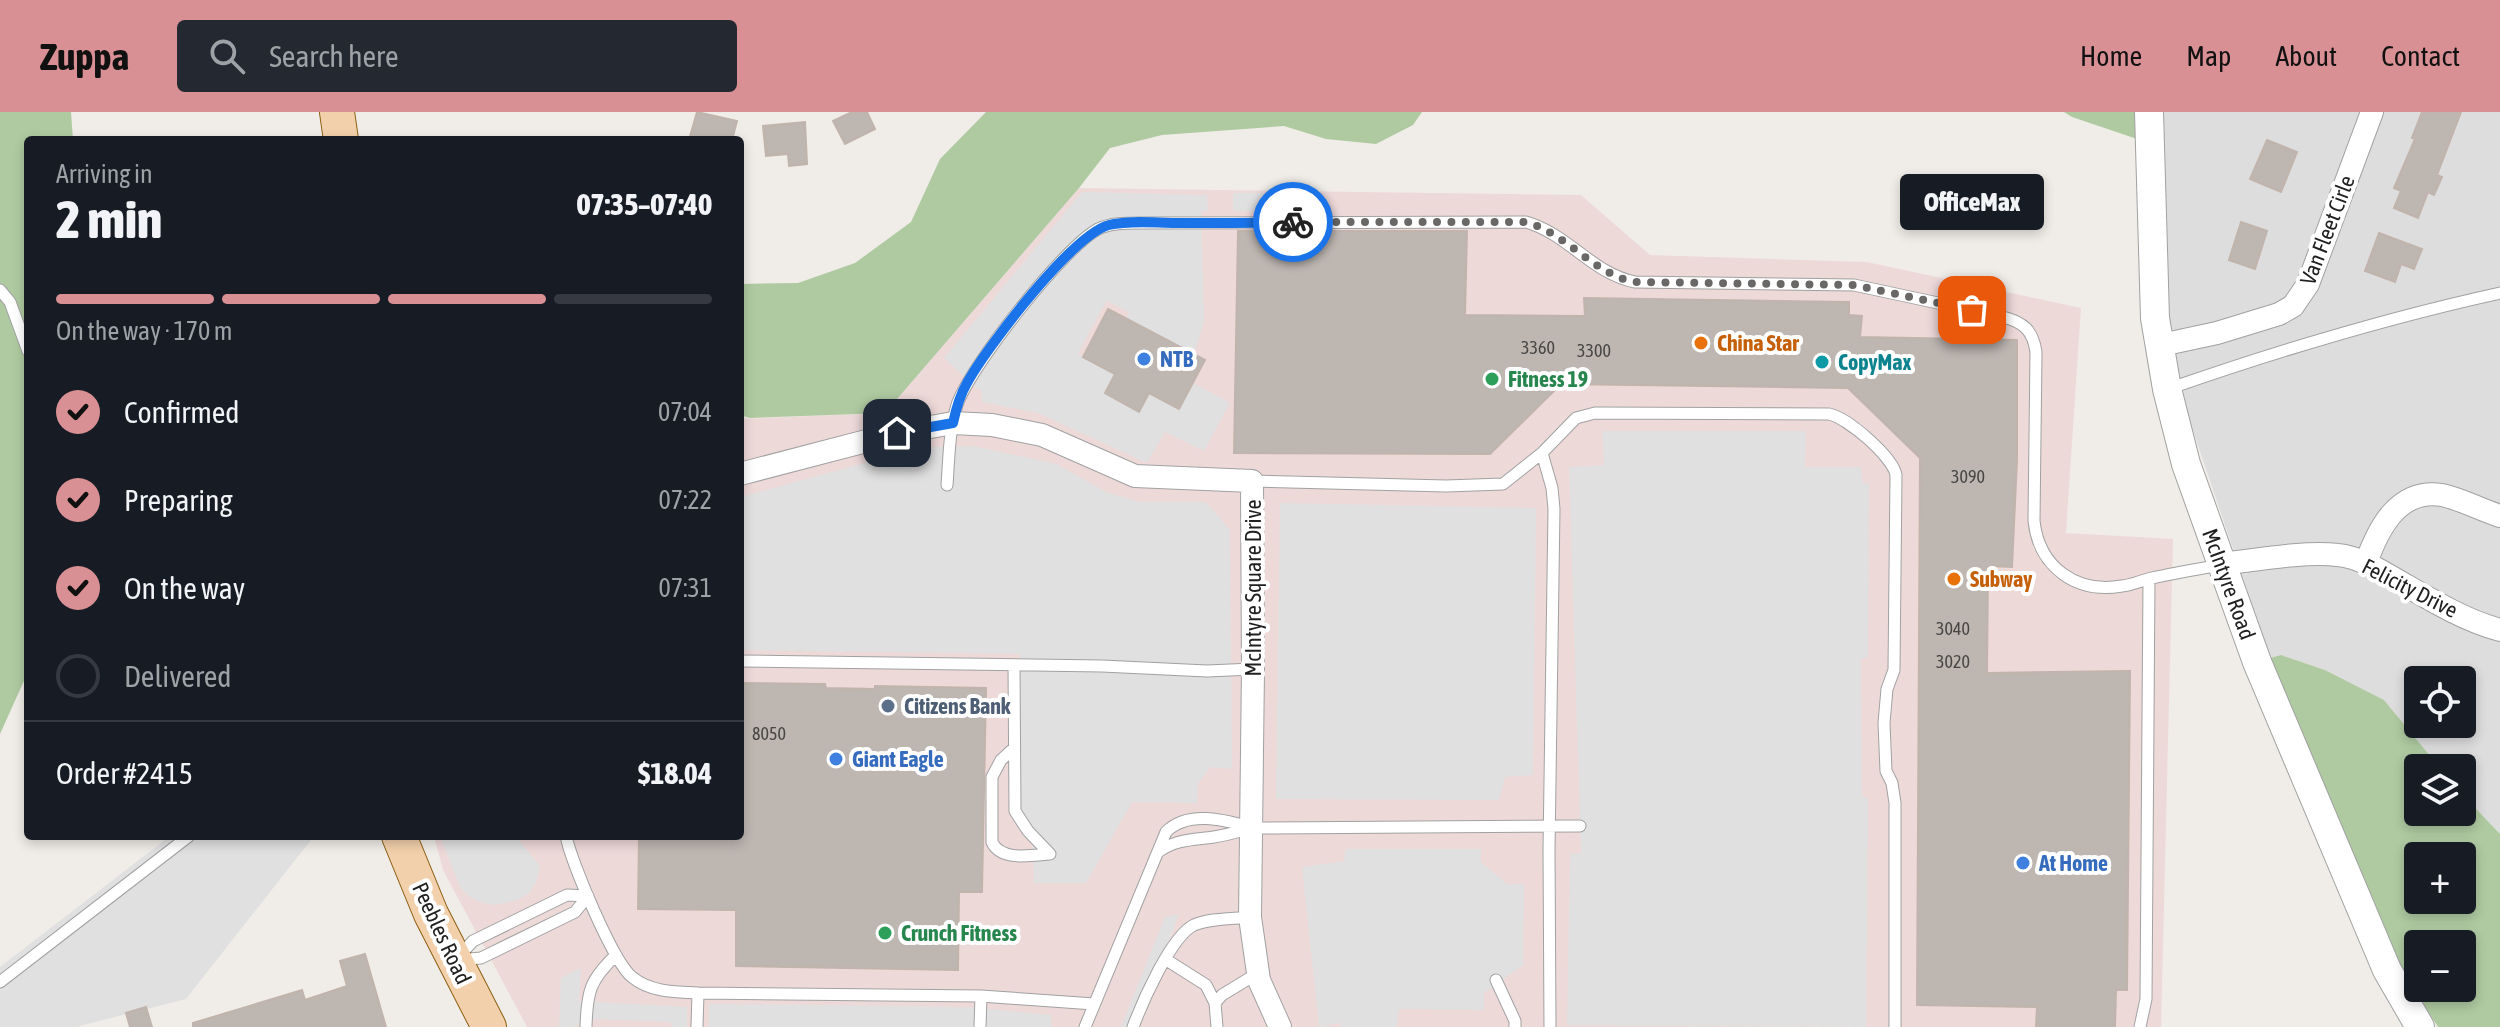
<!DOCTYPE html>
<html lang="en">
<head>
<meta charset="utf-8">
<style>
	:root { --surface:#171b24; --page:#242831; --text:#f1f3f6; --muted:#9ea1a6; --line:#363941; --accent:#d99094 }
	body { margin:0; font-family:"Asap Condensed",sans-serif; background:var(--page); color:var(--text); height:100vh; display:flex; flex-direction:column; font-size:30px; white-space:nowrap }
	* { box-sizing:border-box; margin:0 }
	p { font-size:26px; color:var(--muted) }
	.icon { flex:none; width:44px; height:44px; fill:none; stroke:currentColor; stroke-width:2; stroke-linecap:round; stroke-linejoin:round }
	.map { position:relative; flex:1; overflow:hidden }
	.sheet { position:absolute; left:24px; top:24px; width:720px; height:704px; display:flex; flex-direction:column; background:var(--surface); border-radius:8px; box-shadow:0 4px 12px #0003 }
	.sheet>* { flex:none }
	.fabs { position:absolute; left:2404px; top:554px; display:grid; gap:16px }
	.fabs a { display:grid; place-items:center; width:72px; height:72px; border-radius:8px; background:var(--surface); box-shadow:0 4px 12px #0003; font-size:40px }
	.pin { position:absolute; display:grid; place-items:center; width:68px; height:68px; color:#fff; margin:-34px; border-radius:16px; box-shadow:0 4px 12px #0006 }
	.courier { position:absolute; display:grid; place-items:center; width:80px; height:80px; margin:-40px; border:6px solid #1a73e8; border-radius:50%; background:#fff; color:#222; box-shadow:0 2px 10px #0007 }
	.bubble { position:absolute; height:56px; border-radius:8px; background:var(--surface); box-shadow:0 4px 12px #0003; font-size:26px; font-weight:800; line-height:56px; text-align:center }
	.overview em { font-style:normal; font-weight:800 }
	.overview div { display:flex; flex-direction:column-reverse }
	.overview { display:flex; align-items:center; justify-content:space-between; height:136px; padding:0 32px }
	h1 { font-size:52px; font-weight:800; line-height:60px }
	.bar { display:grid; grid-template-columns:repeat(4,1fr); gap:12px 8px; align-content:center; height:96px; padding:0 32px }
	.bar i { height:10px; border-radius:6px; background:var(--line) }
	.bar .current { background:var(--accent) }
	.bar p { grid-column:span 4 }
	.line { display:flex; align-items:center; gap:20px; padding:0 32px; border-top:2px solid var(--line) }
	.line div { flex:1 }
	ol { padding:0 32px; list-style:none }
	li { display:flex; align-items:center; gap:24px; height:88px }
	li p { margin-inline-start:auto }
	li .icon { padding:8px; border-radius:50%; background:var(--accent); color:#111; stroke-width:4 }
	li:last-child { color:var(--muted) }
	li i { width:44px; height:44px; border:4px solid var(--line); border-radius:50% }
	header { display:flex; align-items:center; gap:48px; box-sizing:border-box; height:112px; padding:0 40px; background:var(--accent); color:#111 }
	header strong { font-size:38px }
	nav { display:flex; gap:44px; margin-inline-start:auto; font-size:28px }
	.search { width:560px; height:72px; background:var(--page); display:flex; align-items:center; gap:20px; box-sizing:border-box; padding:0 28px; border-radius:8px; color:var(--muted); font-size:30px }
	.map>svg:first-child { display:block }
</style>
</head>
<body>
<header>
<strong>Zuppa</strong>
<div class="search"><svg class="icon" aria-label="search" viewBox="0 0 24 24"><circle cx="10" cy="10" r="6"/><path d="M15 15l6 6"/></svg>Search here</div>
<nav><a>Home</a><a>Map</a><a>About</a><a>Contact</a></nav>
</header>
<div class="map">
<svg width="2500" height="915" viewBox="0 0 2500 915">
	<rect width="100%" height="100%" fill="#f0ede8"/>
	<!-- residential -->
	<path fill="#deddde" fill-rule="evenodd" d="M 2163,0 L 2500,0 L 2500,722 L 2462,682 L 2462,656 L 2440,656 L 2384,588 L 2325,558 L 2281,543 L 2270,546 L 2185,295 L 2175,251 L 2169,200 ZM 2418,568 L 2462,568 L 2462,612 L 2418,612 Z"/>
	<!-- commercial -->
	<path fill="#eed9d9" d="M 1079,76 L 1581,83 L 1650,143 L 1867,150 L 2081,196 L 2066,421 L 2173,427 L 2161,915 L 527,915 L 443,758 L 434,724 L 740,724 L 740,307 L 885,301 Z"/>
	<!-- forest -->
	<path fill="#afcaa1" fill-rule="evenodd" d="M 0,0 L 71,0 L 73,28 L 28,28 L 28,560 L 0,622 Z
		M 986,0 L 1422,0 L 1413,13 L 1376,32 L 1326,27 L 1284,14 L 1162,23 L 1110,36 L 1079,76 L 885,301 L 750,306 L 740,303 L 740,172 L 798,171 L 855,151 L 911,110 L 940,47 Z
		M 2064,0 L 2149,0 L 2149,31 L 2072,5 Z
		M 2281,543 L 2325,558 L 2384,588 L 2440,656 L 2418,656 L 2418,700 L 2462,700 L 2462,682 L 2500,722 L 2500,915 L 2438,915 L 2406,866 L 2270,546 ZM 2418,744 L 2462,744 L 2462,788 L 2418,788 ZM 2418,832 L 2462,832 L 2462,876 L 2418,876 Z"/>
	<!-- parking -->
	<path fill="#e0e0e0" d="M 1082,80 L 1207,83 L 1208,99 L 1201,100 L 1204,210 L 1194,242 L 1126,206 L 1129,200 L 1106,189 L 1078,242 L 1115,262 L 1105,281 L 1139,299 L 1149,281 L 1179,297 L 1193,271 L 1230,291 L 1204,339 L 1165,320 L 1147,351 L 1038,301 L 982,290 L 982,278 L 976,276 L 944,246 Z
		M 1233,81 L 1294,81 L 1294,100 L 1233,99 Z
		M 1602,319 L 1806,319 L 1805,355 L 1861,355 L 1863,372 L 1869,371 L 1868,545 L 1861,547 L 1862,685 L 1868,686 L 1866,915 L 1567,913 L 1570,742 L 1581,741 L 1569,355 L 1604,353 Z
		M 973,334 L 1057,352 L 1106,380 L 1140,390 L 1206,390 L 1230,418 L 1232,657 L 1210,655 L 1198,672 L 1197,691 L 1132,690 L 1086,771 L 1034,771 L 1032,714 L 1019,693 L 1020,542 L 740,538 L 740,385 L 923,335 Z
		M 1280,391 L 1536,396 L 1533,663 L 1505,665 L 1499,688 L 1276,687 Z
		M 170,724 L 314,724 L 186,887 L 76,915 L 0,915 L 0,855 Z
		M 440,724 L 460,724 L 461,728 L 473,724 L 515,724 L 540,754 L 537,768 L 530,780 L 518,788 L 494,793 L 480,790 L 469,784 L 460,775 Z
		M 1346,737 L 1481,737 L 1481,750 L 1507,772 L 1524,772 L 1523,853 L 1484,881 L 1484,898 L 1399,897 L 1397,915 L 1341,915 L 1341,911 L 1319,915 L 1302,755 L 1344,749 Z
		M 1179,802 L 1137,915 L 1121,915 L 1165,805 Z
		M 581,856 L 579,889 L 687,895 L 687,915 L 672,915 L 671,910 L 594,907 L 573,915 L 559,915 L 561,866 Z
		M 709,892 L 967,895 L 1051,903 L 1051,915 L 709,915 Z"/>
	<!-- building -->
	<path fill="#bdb6b1" stroke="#c0b4ac" stroke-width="2" d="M 697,0 L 737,9 L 732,28 L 689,28 Z
		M 852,0 L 867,0 L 875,17 L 845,32 L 833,9 Z
		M 2422,0 L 2461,0 L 2437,63 L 2442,65 L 2434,83 L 2428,80 L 2418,106 L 2394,96 L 2401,79 L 2394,76 L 2415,27 L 2412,26 Z
		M 805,10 L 807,52 L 789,54 L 788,42 L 766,44 L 763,14 Z
		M 2267,28 L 2297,40 L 2281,80 L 2250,67 Z
		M 2241,110 L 2267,119 L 2255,157 L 2229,148 Z
		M 1238,119 L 1467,119 L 1465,203 L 1585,204 L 1584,186 L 1849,190 L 1849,203 L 1862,204 L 1860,225 L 2017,228 L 2017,348 L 2012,455 L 1988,454 L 1987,561 L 2130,559 L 2127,878 L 2116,878 L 2115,915 L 2036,915 L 2037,895 L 1917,893 L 1920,346 L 1848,276 L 1561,272 L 1490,342 L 1234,341 Z
		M 2379,121 L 2422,137 L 2414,157 L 2401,152 L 2395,170 L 2365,159 Z
		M 1108,197 L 1205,248 L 1179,297 L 1149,281 L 1139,300 L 1105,281 L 1115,262 L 1083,245 Z
		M 740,571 L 825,572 L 826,576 L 875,577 L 875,574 L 986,576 L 982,780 L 959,780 L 958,858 L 736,854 L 736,798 L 638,797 L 639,724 L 740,724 Z
		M 365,842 L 386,915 L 193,915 L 193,911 L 302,878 L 305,888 L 347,874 L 340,849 Z
		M 146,895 L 152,915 L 130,915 L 126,901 Z"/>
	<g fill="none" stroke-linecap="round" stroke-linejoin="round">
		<defs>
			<path id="service" d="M 0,178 L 10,190 L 28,239
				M 2168,277 C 2277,239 2386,206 2500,181
				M 1542,341 L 1552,376 L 1554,397 L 1549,737 L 1550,915
				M 1252,369 L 1446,374 L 1503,372 L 1542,341 L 1576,306 L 1595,301 L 1829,302 C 1848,306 1893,345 1896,363 L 1894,558 L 1887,577 L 1884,611 L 1886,659 L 1892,671 L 1895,691 L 1895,915
				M 947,373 C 949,346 949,319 957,293 C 969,256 1063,136 1098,117 C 1111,111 1125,111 1140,111 L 1526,110 C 1568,122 1593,162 1635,170 L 1854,173 L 2003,205 C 2023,210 2033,218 2036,240 L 2034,409 C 2039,455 2076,482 2122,474 C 2133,473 2142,468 2152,466 C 2175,461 2198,457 2220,453
				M 740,549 L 1102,554 L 1207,559 L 1253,557
				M 1014,554 L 1015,699 L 1028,719 L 1050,742
				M 1014,636 L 1001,648 L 992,665 L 992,730 C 1001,750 1033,743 1050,742
				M 566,724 C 571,749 613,850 632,865 C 650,880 675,880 698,881 L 981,884 L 1094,892
				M 1158,740 C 1176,727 1193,728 1214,725 C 1227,723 1240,719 1252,716 L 1580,714
				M 458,845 L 473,829 L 567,783 L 588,784
				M 1165,847 L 1206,873 L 1215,891
				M 459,848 L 481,846 L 575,800 L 588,784
				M 1496,868 L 1515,909 L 1515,915
				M 0,870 L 189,724
				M 586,915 C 587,879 590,868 616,843
				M 697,915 L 698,881
				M 980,915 L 981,884
				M 1085,915 L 1166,720 C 1188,698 1224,708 1250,715
				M 1133,915 C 1142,891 1171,824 1194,813 C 1210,806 1233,807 1250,805
				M 1217,915 L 1215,891 L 1222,883 L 1258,861
				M 2140,915 L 2146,887 L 2149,467"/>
			<path id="minor" d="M 2161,233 L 2217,221 L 2279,202 L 2293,194 L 2308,172 L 2372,0
				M 740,362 L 897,321 L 953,311 L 992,313 L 1042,323 L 1135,364 L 1252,369 L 1253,557 L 1250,805 L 1259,868 L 1280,915
				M 2366,451 C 2378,417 2398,376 2442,383 C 2461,387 2481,398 2500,404
				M 2222,452 C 2256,448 2305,439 2338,443 C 2359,445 2377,457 2395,467 C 2428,486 2463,508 2500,518"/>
			<path id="tertiary" d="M 2149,0 L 2155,206 L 2167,277 L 2186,352 L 2257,550 L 2387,858 L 2420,915"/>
			<path id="primary" d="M 337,0 L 341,28
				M 399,724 L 431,802 L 489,915"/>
		</defs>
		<!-- service casing -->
		<use href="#service" stroke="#a1a1a1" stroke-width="13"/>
		<!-- minor casing -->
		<use href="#minor" stroke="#a1a1a1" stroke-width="24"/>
		<!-- tertiary casing -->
		<use href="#tertiary" stroke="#a1a1a1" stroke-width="30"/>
		<!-- primary casing -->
		<use href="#primary" stroke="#8c5e11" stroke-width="36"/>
		<!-- service -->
		<use href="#service" stroke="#fff" stroke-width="11"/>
		<!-- minor -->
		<use href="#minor" stroke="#fff" stroke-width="22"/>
		<!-- tertiary -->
		<use href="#tertiary" stroke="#fff" stroke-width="28"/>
		<!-- primary -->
		<use href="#primary" stroke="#f2d0ab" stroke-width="34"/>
	</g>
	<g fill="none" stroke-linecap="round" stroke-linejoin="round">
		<!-- done -->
		<path stroke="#696866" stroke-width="8" stroke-dasharray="0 14.4" d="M 1293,110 L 1526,110 C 1568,122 1593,162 1635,170 L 1854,173 L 1972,198"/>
		<!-- route -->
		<path stroke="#1a73e8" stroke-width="10" d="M 897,321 L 953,311 C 956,297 960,283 967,271 C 986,236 1073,122 1109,113 C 1130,108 1155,111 1176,111 C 1215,111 1254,111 1293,110"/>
	</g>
	<!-- markers -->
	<g fill="#e8710a" stroke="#fff" stroke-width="3">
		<circle cx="1701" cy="231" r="8"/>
		<circle cx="1954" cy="467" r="8"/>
	</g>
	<g fill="#3f7fe0" stroke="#fff" stroke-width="3">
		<circle cx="1144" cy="247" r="8"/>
		<circle cx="836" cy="647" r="8"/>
		<circle cx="2023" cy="751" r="8"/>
	</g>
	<circle fill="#0f9aa8" stroke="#fff" stroke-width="3" cx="1822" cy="250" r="8"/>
	<g fill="#2e9e5b" stroke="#fff" stroke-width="3">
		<circle cx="1492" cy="267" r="8"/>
		<circle cx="885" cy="821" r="8"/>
	</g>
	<circle fill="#5c6f8a" stroke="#fff" stroke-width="3" cx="888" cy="594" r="8"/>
	<g text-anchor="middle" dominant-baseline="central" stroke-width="8" stroke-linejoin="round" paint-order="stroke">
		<!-- number labels -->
		<g font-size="18" fill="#474644">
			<text x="1538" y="235">3360</text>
			<text x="1594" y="238">3300</text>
			<text x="1968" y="364">3090</text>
			<text x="1953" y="516">3040</text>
			<text x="1953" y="549">3020</text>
			<text x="769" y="621">8050</text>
		</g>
		<!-- street labels -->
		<g font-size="22" fill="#202020" stroke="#fff">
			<text transform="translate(2327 118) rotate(-69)">Van Fleet Cirle</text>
			<text transform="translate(2229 472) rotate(70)">McIntyre Road</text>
			<text transform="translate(1253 476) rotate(-90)">McIntyre Square Drive</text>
			<text transform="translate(2410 476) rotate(27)">Felicity Drive</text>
			<text transform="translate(442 821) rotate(65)">Peebles Road</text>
		</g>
		<!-- food labels -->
		<g font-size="22" font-weight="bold" fill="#c56008" stroke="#fff" text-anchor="start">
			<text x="1717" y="231">China Star</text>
			<text x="1970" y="467">Subway</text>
		</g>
		<!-- shop labels -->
		<g font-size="22" font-weight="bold" fill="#366cbe" stroke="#fff" text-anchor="start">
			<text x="1160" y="247">NTB</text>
			<text x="852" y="647">Giant Eagle</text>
			<text x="2039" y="751">At Home</text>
		</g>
		<!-- culture labels -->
		<g font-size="22" font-weight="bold" fill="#0d838f" stroke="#fff" text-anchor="start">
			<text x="1838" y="250">CopyMax</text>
		</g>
		<!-- leisure labels -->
		<g font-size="22" font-weight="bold" fill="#27864d" stroke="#fff" text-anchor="start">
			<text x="1508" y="267">Fitness 19</text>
			<text x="901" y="821">Crunch Fitness</text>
		</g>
		<!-- service labels -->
		<g font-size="22" font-weight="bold" fill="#4e5e75" stroke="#fff" text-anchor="start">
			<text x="904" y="594">Citizens Bank</text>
		</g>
	</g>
</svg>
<div class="fabs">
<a><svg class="icon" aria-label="locate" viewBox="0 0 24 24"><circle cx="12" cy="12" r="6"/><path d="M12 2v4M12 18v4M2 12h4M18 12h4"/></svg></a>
<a><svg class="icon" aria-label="layers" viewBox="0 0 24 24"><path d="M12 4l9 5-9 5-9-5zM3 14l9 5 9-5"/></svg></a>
<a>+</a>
<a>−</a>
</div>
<div class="pin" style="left:1972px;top:198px;background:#ea580c"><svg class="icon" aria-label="bag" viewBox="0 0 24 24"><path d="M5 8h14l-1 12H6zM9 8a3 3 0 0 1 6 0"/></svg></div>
<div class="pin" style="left:897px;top:321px;background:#1f2937"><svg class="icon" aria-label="home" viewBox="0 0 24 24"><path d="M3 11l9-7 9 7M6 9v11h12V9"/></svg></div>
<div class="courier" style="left:1293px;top:110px"><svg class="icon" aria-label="bike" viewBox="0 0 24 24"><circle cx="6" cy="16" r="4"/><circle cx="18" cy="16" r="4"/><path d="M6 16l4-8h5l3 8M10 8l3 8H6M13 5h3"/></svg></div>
<div class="bubble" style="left:1900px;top:62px;width:144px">OfficeMax</div>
<section class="sheet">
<div class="overview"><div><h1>2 min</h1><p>Arriving in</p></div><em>07:35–07:40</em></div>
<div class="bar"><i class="current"></i><i class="current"></i><i class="current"></i><i></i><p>On the way · 170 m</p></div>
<ol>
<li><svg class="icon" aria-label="check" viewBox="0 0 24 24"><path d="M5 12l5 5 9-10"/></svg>Confirmed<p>07:04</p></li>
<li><svg class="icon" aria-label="check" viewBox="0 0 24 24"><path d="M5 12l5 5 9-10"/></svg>Preparing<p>07:22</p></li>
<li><svg class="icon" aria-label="check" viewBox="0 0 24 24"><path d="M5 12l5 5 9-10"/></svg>On the way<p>07:31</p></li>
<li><i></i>Delivered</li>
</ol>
<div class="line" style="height:104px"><div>Order #2415</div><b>$18.04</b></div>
</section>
</div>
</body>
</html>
